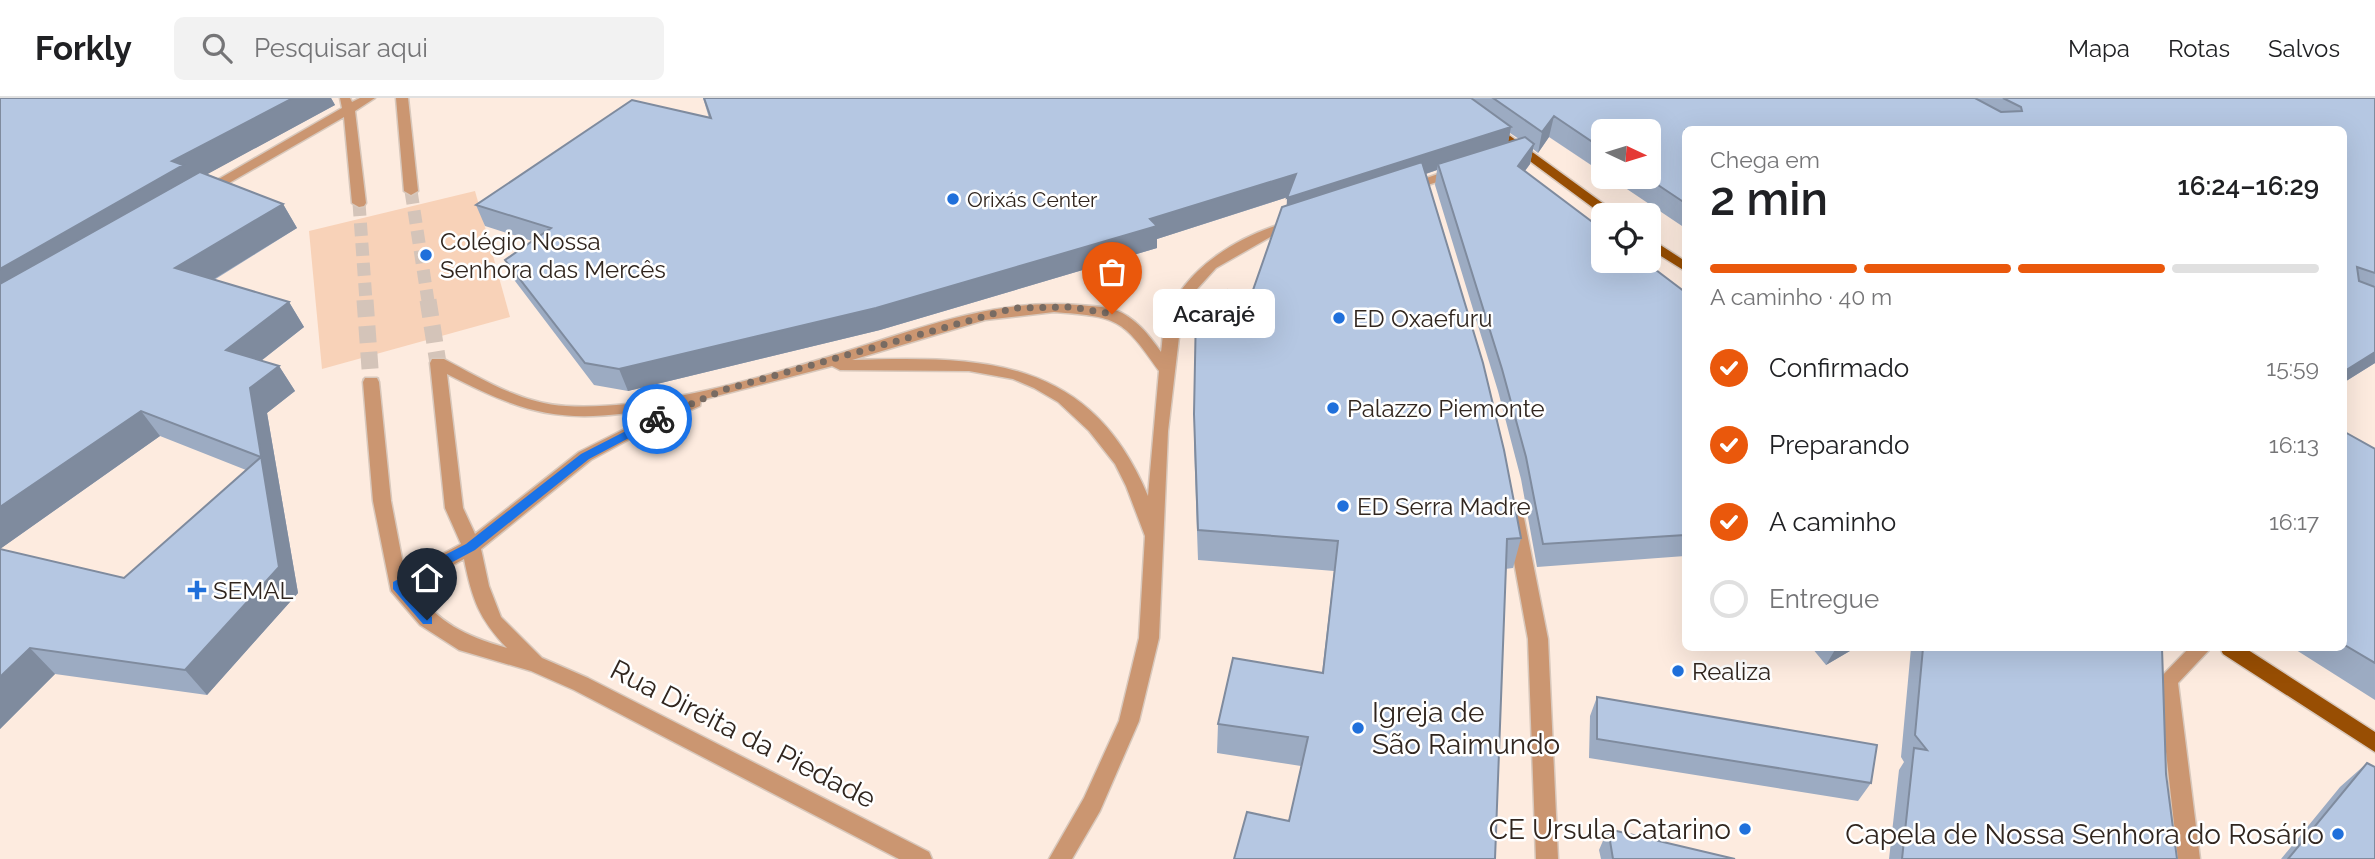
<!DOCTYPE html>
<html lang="pt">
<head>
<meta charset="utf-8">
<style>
	:root { --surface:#fff; --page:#f2f2f2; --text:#202124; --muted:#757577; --line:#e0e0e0; --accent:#ea580c }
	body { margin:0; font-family:Raleway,sans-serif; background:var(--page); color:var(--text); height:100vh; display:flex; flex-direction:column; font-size:26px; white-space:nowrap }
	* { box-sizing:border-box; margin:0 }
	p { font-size:23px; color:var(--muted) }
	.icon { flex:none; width:38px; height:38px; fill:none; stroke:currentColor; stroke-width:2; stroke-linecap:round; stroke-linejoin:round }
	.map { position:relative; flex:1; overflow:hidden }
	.sheet { position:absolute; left:1682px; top:28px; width:665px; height:525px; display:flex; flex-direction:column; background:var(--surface); border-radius:10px; box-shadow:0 7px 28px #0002 }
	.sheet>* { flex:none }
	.needle { width:46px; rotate:94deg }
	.buttons { position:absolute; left:1591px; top:21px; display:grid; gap:14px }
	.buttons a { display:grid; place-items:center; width:70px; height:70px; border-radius:10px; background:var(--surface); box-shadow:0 7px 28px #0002; font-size:35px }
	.pin { position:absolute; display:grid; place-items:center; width:60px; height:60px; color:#fff; margin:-72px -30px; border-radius:50% 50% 50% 0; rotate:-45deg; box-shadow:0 0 7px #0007 }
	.pin .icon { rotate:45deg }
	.courier { position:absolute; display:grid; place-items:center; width:70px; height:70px; margin:-35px; border:5px solid #1a73e8; border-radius:50%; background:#fff; color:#222; box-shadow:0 2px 9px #0007 }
	.bubble { position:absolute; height:49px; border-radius:10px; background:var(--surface); box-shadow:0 7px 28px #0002; font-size:23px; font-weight:600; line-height:49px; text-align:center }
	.headline em { font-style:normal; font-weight:600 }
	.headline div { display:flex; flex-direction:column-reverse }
	.headline { display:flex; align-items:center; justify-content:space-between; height:119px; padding:0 28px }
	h1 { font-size:46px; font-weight:600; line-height:52px }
	.bar { display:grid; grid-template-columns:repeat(4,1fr); gap:10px 7px; align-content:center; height:84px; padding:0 28px }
	.bar i { height:9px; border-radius:5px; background:var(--line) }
	.bar .active { background:var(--accent) }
	.bar p { grid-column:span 4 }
	ol { padding:0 28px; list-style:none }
	li { display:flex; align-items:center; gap:21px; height:77px }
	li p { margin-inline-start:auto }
	li .icon { padding:7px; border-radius:50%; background:var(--accent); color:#fff; stroke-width:4 }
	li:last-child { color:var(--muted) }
	li i { width:38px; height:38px; border:4px solid var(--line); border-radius:50% }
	header { display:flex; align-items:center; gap:42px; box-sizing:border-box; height:98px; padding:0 35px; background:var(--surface); border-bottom:2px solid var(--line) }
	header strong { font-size:33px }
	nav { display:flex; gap:38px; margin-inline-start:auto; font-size:24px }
	.search { width:490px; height:63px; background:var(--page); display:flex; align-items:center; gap:18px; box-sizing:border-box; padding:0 24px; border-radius:10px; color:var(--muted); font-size:26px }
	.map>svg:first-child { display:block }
</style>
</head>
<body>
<header>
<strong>Forkly</strong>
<div class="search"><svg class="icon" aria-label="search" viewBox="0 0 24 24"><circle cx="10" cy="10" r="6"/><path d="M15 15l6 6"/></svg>Pesquisar aqui</div>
<nav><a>Mapa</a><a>Rotas</a><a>Salvos</a></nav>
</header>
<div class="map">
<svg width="2375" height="761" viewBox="0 0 2375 761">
	<rect width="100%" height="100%" fill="#fdebdf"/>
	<!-- green -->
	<path fill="#f8d2b8" d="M 475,93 L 510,219 L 322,271 L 309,133 Z"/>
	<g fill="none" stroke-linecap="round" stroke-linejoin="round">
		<!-- minor-tunnel-far1 -->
		<path stroke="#d4c4b9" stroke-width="13" stroke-dasharray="13 7" stroke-linecap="butt" d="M 411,93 L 428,203
			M 359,105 L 366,203"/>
		<!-- minor-tunnel -->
		<path stroke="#d4c4b9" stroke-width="17" stroke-dasharray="17 9" stroke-linecap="butt" d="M 365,202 L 371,284
			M 428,202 L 438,265"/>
		<defs>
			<path id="minor" d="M 340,0 L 350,0 L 352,4 L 360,0 L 375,0 L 355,13 L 366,105 L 364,108 L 359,109 L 352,105 L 344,19 L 210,96 L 200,96 L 198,93 L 342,10 Z
				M 396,0 L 408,0 L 418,93 L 411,97 L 404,93 Z
				M 1458,69 L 1463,70 L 1463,76 L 1405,94 L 1398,90 Z
				M 1295,122 L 1302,126 L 1300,129 L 1272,138 L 1216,170 L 1197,191 L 1181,222 L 1168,333 L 1159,540 L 1139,623 L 1100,713 L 1072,761 L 1049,761 L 1084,700 L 1119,623 L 1139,540 L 1145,438 L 1126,388 L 1115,366 L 1089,333 L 1058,304 L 1034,290 L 1013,281 L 969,273 L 840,272 L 832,268 L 701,302 L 700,308 L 652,329 L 591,362 L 481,451 L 489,488 L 501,519 L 542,560 L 588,580 L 929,754 L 932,761 L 899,761 L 574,592 L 531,573 L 459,552 L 420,527 L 391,493 L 373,403 L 363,284 L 365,280 L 377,280 L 379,284 L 391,403 L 405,476 L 461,446 L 445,410 L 430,265 L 432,261 L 444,261 C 482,281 522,306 566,308 C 651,313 760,280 841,255 C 918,231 996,200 1078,207 C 1090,208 1103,208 1115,212 C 1135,219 1149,237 1161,254 C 1163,243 1162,231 1166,221 C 1185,168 1243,135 1295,122 ZM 1054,214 C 1118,219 1122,220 1159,273 L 1148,398 C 1090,259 983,258 852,262 L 985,222 ZM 447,276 C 536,322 569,326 668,309 L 579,354 L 475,436 L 463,410 ZM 464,461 C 472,501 479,521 507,550 C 462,537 442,526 411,490 Z
				M 1515,414 L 1521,415 L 1524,420 L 1548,541 L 1558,761 L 1536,761 L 1528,541 L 1506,420 L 1509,415 Z
				M 2189,550 L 2211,550 L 2178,585 L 2200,761 L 2178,761 L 2158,582 Z"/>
			<path id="major" d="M 1444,0 L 1458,0 L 1619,117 L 1603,117 Z
				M 1648,139 L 1685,163 L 1685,173 L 1648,150 Z
				M 2220,550 L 2245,550 L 2375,634 L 2375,654 L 2223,556 Z"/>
		</defs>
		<!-- minor casing -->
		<use href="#minor" stroke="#d8c8bc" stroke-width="3"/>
		<!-- major casing -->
		<use href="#major" stroke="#d8c8bc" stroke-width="3"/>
		<!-- minor -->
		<use href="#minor" fill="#cb9671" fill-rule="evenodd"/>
		<!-- major -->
		<use href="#major" fill="#984e03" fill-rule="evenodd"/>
	</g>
	<!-- wall -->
	<path fill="#9cabc2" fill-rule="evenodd" d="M 0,0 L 331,0 L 335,7 L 207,76 L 283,106 L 297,130 L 214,182 L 289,204 L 304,229 L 261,263 L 279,268 L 295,293 L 267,315 L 298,495 L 207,597 L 55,576 L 0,631 L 0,451 L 124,480 L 246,372 L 160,338 L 0,451 Z
		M 703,0 L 2375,0 L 2375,265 L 2343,285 L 2343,32 L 1685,32 L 1685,130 L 1609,79 L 1648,79 L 1603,33 L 1603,75 L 1549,39 L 1538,55 L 1533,51 L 1530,66 L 1525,73 L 1685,194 L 1685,458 L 1537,469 L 1521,381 L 1498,293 L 1435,87 L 1437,72 L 1426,76 L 1521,440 L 1513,470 L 1505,471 L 1289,723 L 1301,668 L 1217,655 L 1218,626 L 1322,575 L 1334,473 L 1198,462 L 1194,346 L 1194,316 L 1246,212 L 1287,108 L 1288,99 L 1157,141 L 1157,150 L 880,232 L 628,293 L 594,287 L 515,183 L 505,162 L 532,143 L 485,128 L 476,107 L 709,20 ZM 1510,35 L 1519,41 L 1508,44 Z
		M 2343,333 L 2375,351 L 2375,602 L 2293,550 L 2343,550 Z
		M 1812,550 L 1855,550 L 1826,567 Z
		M 1911,550 L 2162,550 L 2166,676 L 2177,761 L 1889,761 L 1899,672 L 1904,664 L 1901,659 Z
		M 1597,599 L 1871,685 L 1858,703 L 1589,660 L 1590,618 Z
		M 2367,665 L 2375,761 L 2281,761 L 2340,689 Z
		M 1608,731 L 1735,761 L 1601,761 L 1599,752 Z"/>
	<!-- shaded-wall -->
	<path fill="#7f8b9e" d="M 293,0 L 331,0 L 335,7 L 193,84 L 0,206 L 0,171 L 172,63 Z
		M 1554,18 L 1549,39 L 1538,55 L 1542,34 Z
		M 1511,29 L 1507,50 L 1438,66 L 1437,72 L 1286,122 L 1287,100 Z
		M 1534,46 L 1530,66 L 1513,89 L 1518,68 Z
		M 1296,76 L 1294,97 L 1157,141 L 1157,150 L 880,232 L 628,293 L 619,271 Z
		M 283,106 L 297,130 L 191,195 L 175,170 Z
		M 289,204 L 304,229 L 243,277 L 226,252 Z
		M 2375,254 L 2375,265 L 2343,285 L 2343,274 Z
		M 279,268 L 295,293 L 267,315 L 298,495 L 207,597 L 185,572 L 279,469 L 250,290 Z
		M 141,313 L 160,338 L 0,451 L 0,409 Z
		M 30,550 L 55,576 L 0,631 L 0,579 Z
		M 1836,550 L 1855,550 L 1826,567 Z"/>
	<!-- building -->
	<path fill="#b5c7e2" stroke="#7f8b9e" stroke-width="2" d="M 0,0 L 293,0 L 172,63 L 183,67 L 0,171 Z
		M 704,0 L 1471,0 L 1511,29 L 1287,100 L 1296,76 L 1150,121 L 1157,128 L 876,210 L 619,271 L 585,265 L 505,162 L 551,130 L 476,107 L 632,2 L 711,20 Z
		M 1493,0 L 1975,0 L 2001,14 L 2022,13 L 2021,9 L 2003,0 L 2375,0 L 2375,175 L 2357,169 L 2359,183 L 2375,189 L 2375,254 L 2343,274 L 2343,32 L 1685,32 L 1685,105 L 1646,79 L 1648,79 L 1648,33 L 1603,33 L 1603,51 L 1554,18 L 1542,34 Z
		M 1525,39 L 1534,46 L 1518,68 L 1603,132 L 1603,163 L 1644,163 L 1685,194 L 1685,437 L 1543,446 L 1526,359 L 1502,271 L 1438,66 Z
		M 1422,64 L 1483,265 L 1504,352 L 1521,440 L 1507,441 L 1495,761 L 1234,761 L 1247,714 L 1289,723 L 1308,639 L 1218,626 L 1233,560 L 1323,575 L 1338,443 L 1198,432 L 1194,316 L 1196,213 L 1227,192 L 1246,212 L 1282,109 Z
		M 200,74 L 283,106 L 175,170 L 289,204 L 226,252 L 279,268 L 250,290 L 279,469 L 185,572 L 30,550 L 0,579 L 0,451 L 124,480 L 261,359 L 141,313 L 0,409 L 0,186 Z
		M 2343,333 L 2375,351 L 2375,565 L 2343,546 Z
		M 1923,550 L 2162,550 L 2166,676 L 2177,761 L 1902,761 L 1914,650 L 1927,652 L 1915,637 Z
		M 1597,599 L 1877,647 L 1871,685 L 1597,641 Z
		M 2367,665 L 2375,669 L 2375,761 L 2288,761 Z
		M 1608,731 L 1735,761 L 1613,761 Z"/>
	<!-- route -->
	<path fill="#1a73e8" d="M 657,317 L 661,318 L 661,323 L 589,361 L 475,452 L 406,489 L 432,519 L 432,526 L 423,526 L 393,491 L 393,484 L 466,446 L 581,356 Z"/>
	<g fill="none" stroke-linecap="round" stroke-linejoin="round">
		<!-- done -->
		<path stroke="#786b62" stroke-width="7" stroke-dasharray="0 12.6" d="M 657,321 L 723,292 L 1014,210 L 1072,209 L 1112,216"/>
	</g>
	<!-- markers -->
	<g fill="#2070db" stroke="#fff" stroke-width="2.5">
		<circle cx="953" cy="101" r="7"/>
		<circle cx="426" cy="157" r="7"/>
		<circle cx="1339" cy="220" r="7"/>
		<circle cx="1333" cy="310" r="7"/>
		<circle cx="1343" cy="408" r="7"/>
		<path d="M193.5 481.5h7v7h7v7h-7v7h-7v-7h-7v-7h7z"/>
		<circle cx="1678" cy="573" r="7"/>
		<circle cx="1358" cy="630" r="7"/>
		<circle cx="1745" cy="731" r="7"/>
		<circle cx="2338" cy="736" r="7"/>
	</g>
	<g text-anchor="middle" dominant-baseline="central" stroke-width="5" stroke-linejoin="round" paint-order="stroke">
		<!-- far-poi labels -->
		<g font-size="21" fill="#31261f" stroke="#fff" text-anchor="start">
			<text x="967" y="101">Orixás Center</text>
		</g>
		<!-- poi labels -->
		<g font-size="24" fill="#31261f" stroke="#fff" text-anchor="start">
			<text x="440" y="143">Colégio Nossa<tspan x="440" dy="28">Senhora das Mercês</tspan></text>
			<text x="1353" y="220">ED Oxaefuru</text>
			<text x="1347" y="310">Palazzo Piemonte</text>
			<text x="1357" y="408">ED Serra Madre</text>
			<text x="213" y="492">SEMAL</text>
			<text x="1692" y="573">Realiza</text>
		</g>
		<!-- near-poi labels -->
		<g font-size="28" fill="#31261f" stroke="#fff" text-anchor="end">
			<text x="1372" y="614" text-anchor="start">Igreja de<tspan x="1372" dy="32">São Raimundo</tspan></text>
			<text x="1731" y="731">CE Ursula Catarino</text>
			<text x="2324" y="736">Capela de Nossa Senhora do Rosário</text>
		</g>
		<!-- near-street labels -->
		<g font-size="28" fill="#31261f" stroke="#fff">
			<text transform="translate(743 636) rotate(27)">Rua Direita da Piedade</text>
		</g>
	</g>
</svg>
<div class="buttons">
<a><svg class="needle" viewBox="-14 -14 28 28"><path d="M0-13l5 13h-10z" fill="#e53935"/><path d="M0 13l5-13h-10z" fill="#757577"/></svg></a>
<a><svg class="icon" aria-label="locate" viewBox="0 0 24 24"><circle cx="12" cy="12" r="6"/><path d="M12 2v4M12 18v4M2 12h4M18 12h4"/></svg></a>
</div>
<div class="pin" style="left:1112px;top:216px;background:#ea580c"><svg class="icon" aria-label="bag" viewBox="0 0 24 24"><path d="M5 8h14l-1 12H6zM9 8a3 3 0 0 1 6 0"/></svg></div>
<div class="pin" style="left:427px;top:522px;background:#1f2937"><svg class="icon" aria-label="home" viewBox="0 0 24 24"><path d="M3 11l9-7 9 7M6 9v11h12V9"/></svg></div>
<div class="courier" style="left:657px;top:321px"><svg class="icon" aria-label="bike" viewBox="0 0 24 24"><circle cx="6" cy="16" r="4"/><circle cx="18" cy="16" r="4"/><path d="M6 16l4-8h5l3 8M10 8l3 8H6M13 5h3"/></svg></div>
<div class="bubble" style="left:1153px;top:191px;width:122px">Acarajé</div>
<section class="sheet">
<div class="headline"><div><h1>2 min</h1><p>Chega em</p></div><em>16:24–16:29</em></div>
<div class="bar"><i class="active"></i><i class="active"></i><i class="active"></i><i></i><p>A caminho · 40 m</p></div>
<ol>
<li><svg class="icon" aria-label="check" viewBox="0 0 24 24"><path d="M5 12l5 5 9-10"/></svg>Confirmado<p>15:59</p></li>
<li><svg class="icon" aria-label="check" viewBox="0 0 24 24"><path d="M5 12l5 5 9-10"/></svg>Preparando<p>16:13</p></li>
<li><svg class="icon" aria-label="check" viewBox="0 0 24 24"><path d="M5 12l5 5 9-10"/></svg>A caminho<p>16:17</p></li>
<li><i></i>Entregue</li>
</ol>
</section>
</div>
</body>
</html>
